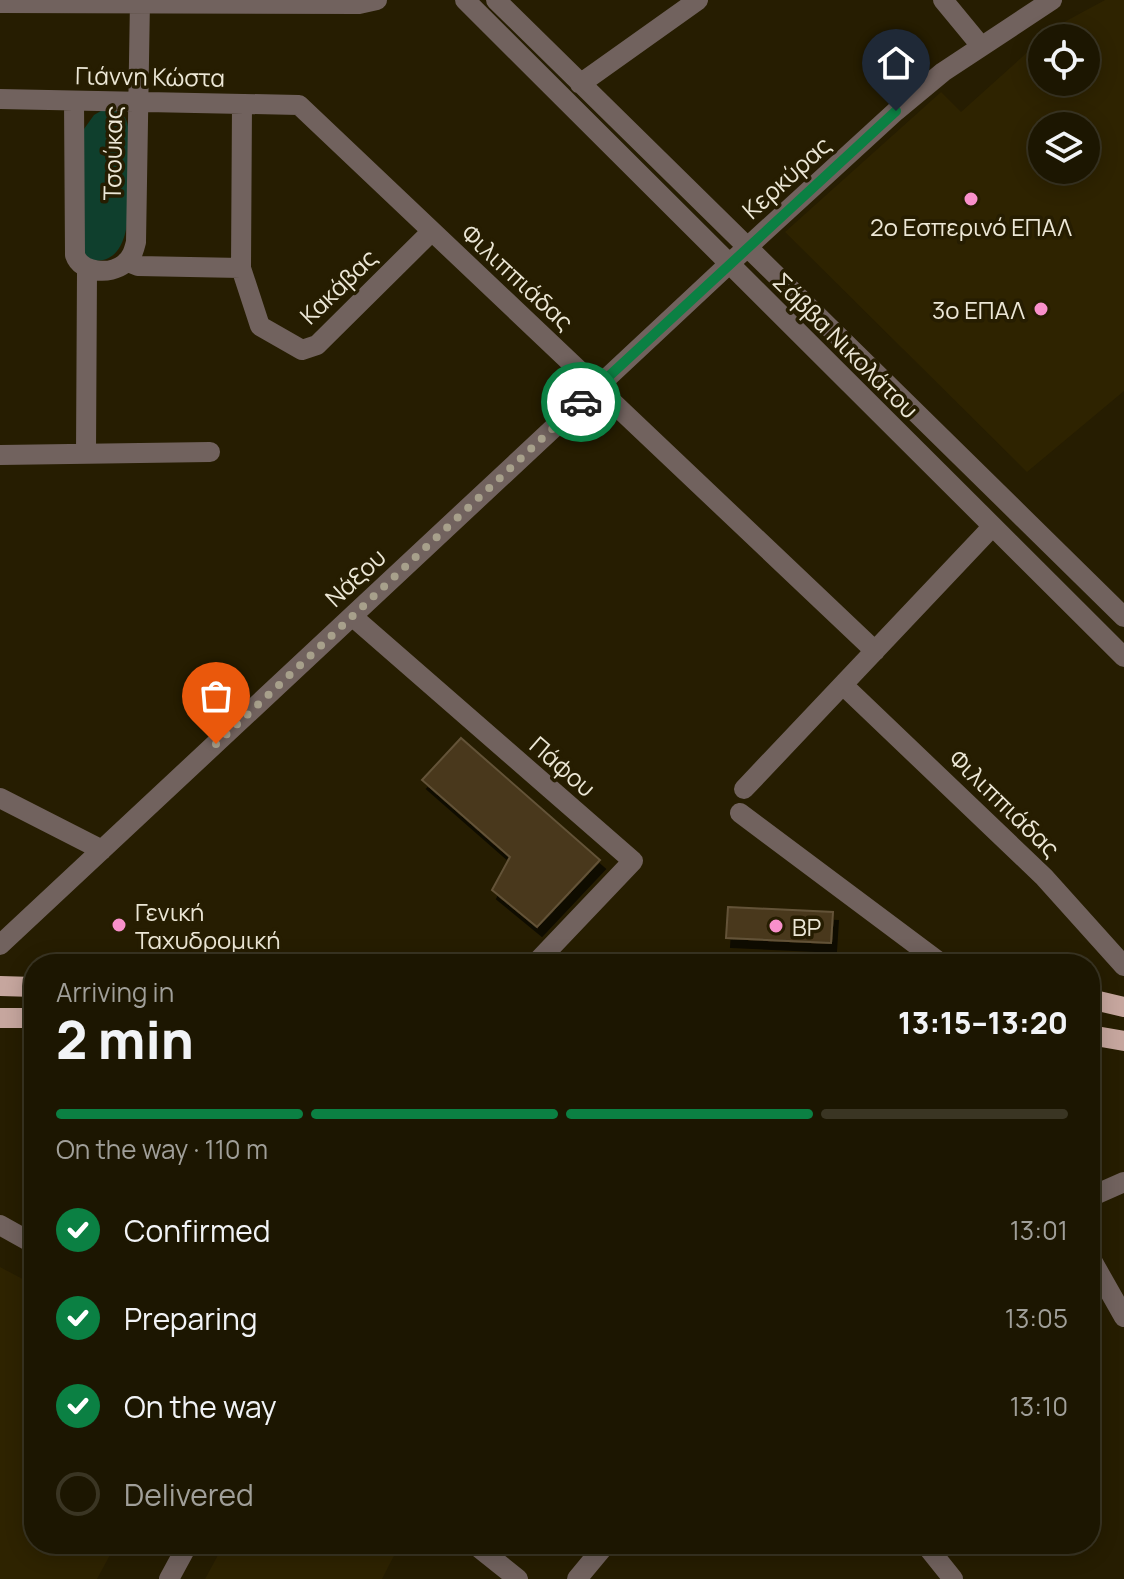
<!DOCTYPE html>
<html lang="en">
<head>
<meta charset="utf-8">
<style>
	:root { --surface:#1c1601; --page:#251f0b; --text:#f1f3f6; --muted:#a09f99; --line:#3a3523; --accent:#0b8043 }
	body { margin:0; font-family:Manrope,sans-serif; background:var(--page); color:var(--text); height:100vh; display:flex; flex-direction:column; font-size:30px; white-space:nowrap }
	* { box-sizing:border-box; margin:0 }
	p { font-size:26px; color:var(--muted) }
	.icon { flex:none; width:44px; height:44px; fill:none; stroke:currentColor; stroke-width:2; stroke-linecap:round; stroke-linejoin:round }
	.map { position:relative; flex:1; overflow:hidden }
	.sheet { position:absolute; left:24px; top:954px; width:1076px; height:600px; display:flex; flex-direction:column; background:var(--surface); border-radius:32px; box-shadow:0 4px 20px #0003,0 0 0 2px var(--line) }
	.sheet>* { flex:none }
	.buttons { position:absolute; left:1028px; top:24px; display:grid; gap:16px }
	.buttons a { display:grid; place-items:center; width:72px; height:72px; border-radius:50%; background:var(--surface); box-shadow:0 4px 20px #0003,0 0 0 2px var(--line); font-size:40px }
	.pin { position:absolute; display:grid; place-items:center; width:68px; height:68px; color:#fff; margin:-82px -34px; border-radius:50% 50% 50% 0; rotate:-45deg; box-shadow:0 0 8px #0007 }
	.pin .icon { rotate:45deg }
	.courier { position:absolute; display:grid; place-items:center; width:80px; height:80px; margin:-40px; border:6px solid #0b8043; border-radius:50%; background:#fff; color:#222; box-shadow:0 2px 10px #0007 }
	.head em { font-style:normal; font-weight:800 }
	.head div { display:flex; flex-direction:column-reverse }
	.head { display:flex; align-items:center; justify-content:space-between; height:136px; padding:0 32px }
	h1 { font-size:52px; font-weight:800; line-height:60px }
	.bar { display:grid; grid-template-columns:repeat(4,1fr); gap:12px 8px; align-content:center; height:96px; padding:0 32px }
	.bar i { height:10px; border-radius:6px; background:var(--line) }
	.bar .current { background:var(--accent) }
	.bar p { grid-column:span 4 }
	ol { padding:0 32px; list-style:none }
	li { display:flex; align-items:center; gap:24px; height:88px }
	li p { margin-inline-start:auto }
	li .icon { padding:8px; border-radius:50%; background:var(--accent); color:#fff; stroke-width:4 }
	li:last-child { color:var(--muted) }
	li i { width:44px; height:44px; border:4px solid var(--line); border-radius:50% }
	.map>svg:first-child { display:block }
</style>
</head>
<body>
<div class="map">
<svg width="1124" height="1579" viewBox="0 0 1124 1579">
	<defs>
		<filter id="shadow"><feDropShadow dx="5" dy="9" stdDeviation="0" flood-color="#0009"/></filter>
	</defs>
	<rect width="100%" height="100%" fill="#261d01"/>
	<!-- built -->
	<path fill="#2e2300" fill-rule="evenodd" d="M 1105,0 L 1124,0 L 1124,391 L 1027,472 L 785,232 L 941,92 L 961,112 L 1042,39 L 1042,82 L 1086,82 L 1086,38 L 1043,38 L 1055,27 ZM 1042,126 L 1086,126 L 1086,170 L 1042,170 Z
		M 0,1267 L 34,1285 L 34,1544 L 116,1544 L 97,1579 L 0,1579 Z
		M 224,1544 L 400,1544 L 382,1579 L 205,1579 Z"/>
	<!-- green -->
	<path fill="#0f3f2d" d="M 106,108 C 113,109 119,108 123,114 C 133,128 128,154 128,170 C 128,199 136,268 89,260 L 82,249 L 84,129 L 94,115 Z"/>
	<!-- building -->
	<path fill="#48381d" stroke="#645338" stroke-width="2" filter="url(#shadow)" d="M 461,738 L 600,860 L 537,927 L 492,890 L 510,857 L 422,780 Z
		M 728,907 L 833,912 L 831,943 L 726,938 Z"/>
	<g fill="none" stroke-linecap="round" stroke-linejoin="round">
		<!-- minor -->
		<path stroke="#71625e" stroke-width="20" d="M 465,0 L 1124,657
			M 496,0 L 1124,617
			M 943,0 L 981,46
			M 0,3 L 359,4 L 377,0
			M 580,84 L 698,0
			M 0,99 L 299,105 L 875,651
			M 74,101 L 75,255 C 81,273 110,275 124,264 C 132,258 134,250 136,242 L 140,0
			M 242,104 L 241,268 L 260,326 L 302,350 L 317,345 L 432,231
			M 128,262 L 138,266 L 241,268
			M 86,453 L 87,270
			M 0,455 L 210,452
			M 352,616 L 633,861 L 535,964
			M 843,685 L 1044,877 L 1124,966
			M 744,789 L 992,527
			M 0,798 L 102,850
			M 740,813 L 942,964
			M 0,945 L 729,264 L 896,111 L 943,72 L 1052,0
			M 1090,1197 L 1124,1182
			M 0,1225 L 34,1244
			M 1090,1257 L 1124,1317
			M 474,1544 L 518,1579
			M 925,1544 L 953,1579
			M 169,1579 L 188,1544
			M 577,1579 L 606,1544"/>
		<!-- major -->
		<path stroke="#c6a69e" stroke-width="20" d="M 0,986 L 34,987
			M 1090,999 L 1124,1007
			M 0,1018 L 34,1018
			M 1090,1035 L 1124,1041"/>
	</g>
	<g fill="none" stroke-linecap="round" stroke-linejoin="round">
		<!-- done -->
		<path stroke="#a7a08b" stroke-width="8" stroke-dasharray="0 14.4" d="M 216,744 L 581,402"/>
		<!-- route -->
		<path stroke="#0b8043" stroke-width="10" d="M 581,402 L 896,111"/>
	</g>
	<!-- markers -->
	<g fill="#f890cb" stroke="#261d01" stroke-width="3">
		<circle cx="971" cy="199" r="8"/>
		<circle cx="1041" cy="309" r="8"/>
		<circle cx="119" cy="925" r="8"/>
		<circle cx="776" cy="926" r="8"/>
	</g>
	<g text-anchor="middle" dominant-baseline="central" stroke-width="7" stroke-linejoin="round" paint-order="stroke">
		<!-- street labels -->
		<g font-size="24" fill="#ece7d6" stroke="#261d01">
			<text transform="translate(150 76) rotate(1)">Γιάννη Κώστα</text>
			<text transform="translate(112 153) rotate(-89)">Τσούκας</text>
			<text transform="translate(786 177) rotate(-42)">Κερκύρας</text>
			<text transform="translate(518 277) rotate(43)">Φιλιππιάδας</text>
			<text transform="translate(338 286) rotate(-44)">Κακάβας</text>
			<text transform="translate(846 345) rotate(45)">Σάββα Νικολάτου</text>
			<text transform="translate(355 577) rotate(-43)">Νάξου</text>
			<text transform="translate(563 766) rotate(41)">Πάφου</text>
			<text transform="translate(1005 803) rotate(44)">Φιλιππιάδας</text>
		</g>
		<!-- poi labels -->
		<g font-size="24" fill="#ece7d6" stroke="#261d01" text-anchor="start">
			<text x="971" y="226" text-anchor="middle">2ο Εσπερινό ΕΠΑΛ</text>
			<text x="1025" y="309" text-anchor="end">3ο ΕΠΑΛ</text>
			<text x="135" y="911">Γενική<tspan x="135" dy="28">Ταχυδρομική</tspan></text>
			<text x="792" y="926">BP</text>
		</g>
	</g>
</svg>
<div class="buttons">
<a><svg class="icon" aria-label="locate" viewBox="0 0 24 24"><circle cx="12" cy="12" r="6"/><path d="M12 2v4M12 18v4M2 12h4M18 12h4"/></svg></a>
<a><svg class="icon" aria-label="layers" viewBox="0 0 24 24"><path d="M12 4l9 5-9 5-9-5zM3 14l9 5 9-5"/></svg></a>
</div>
<div class="pin" style="left:216px;top:744px;background:#ea580c"><svg class="icon" aria-label="bag" viewBox="0 0 24 24"><path d="M5 8h14l-1 12H6zM9 8a3 3 0 0 1 6 0"/></svg></div>
<div class="pin" style="left:896px;top:111px;background:#1f2937"><svg class="icon" aria-label="home" viewBox="0 0 24 24"><path d="M3 11l9-7 9 7M6 9v11h12V9"/></svg></div>
<div class="courier" style="left:581px;top:402px"><svg class="icon" aria-label="car" viewBox="0 0 24 24"><path d="M5 17H2v-5l4-1 3-4h7l3 4 3 1v5h-3M9 17h6M6 11h13"/><circle cx="7" cy="17" r="2"/><circle cx="17" cy="17" r="2"/></svg></div>
<section class="sheet">
<div class="head"><div><h1>2 min</h1><p>Arriving in</p></div><em>13:15–13:20</em></div>
<div class="bar"><i class="current"></i><i class="current"></i><i class="current"></i><i></i><p>On the way · 110 m</p></div>
<ol>
<li><svg class="icon" aria-label="check" viewBox="0 0 24 24"><path d="M5 12l5 5 9-10"/></svg>Confirmed<p>13:01</p></li>
<li><svg class="icon" aria-label="check" viewBox="0 0 24 24"><path d="M5 12l5 5 9-10"/></svg>Preparing<p>13:05</p></li>
<li><svg class="icon" aria-label="check" viewBox="0 0 24 24"><path d="M5 12l5 5 9-10"/></svg>On the way<p>13:10</p></li>
<li><i></i>Delivered</li>
</ol>
</section>
</div>
</body>
</html>
